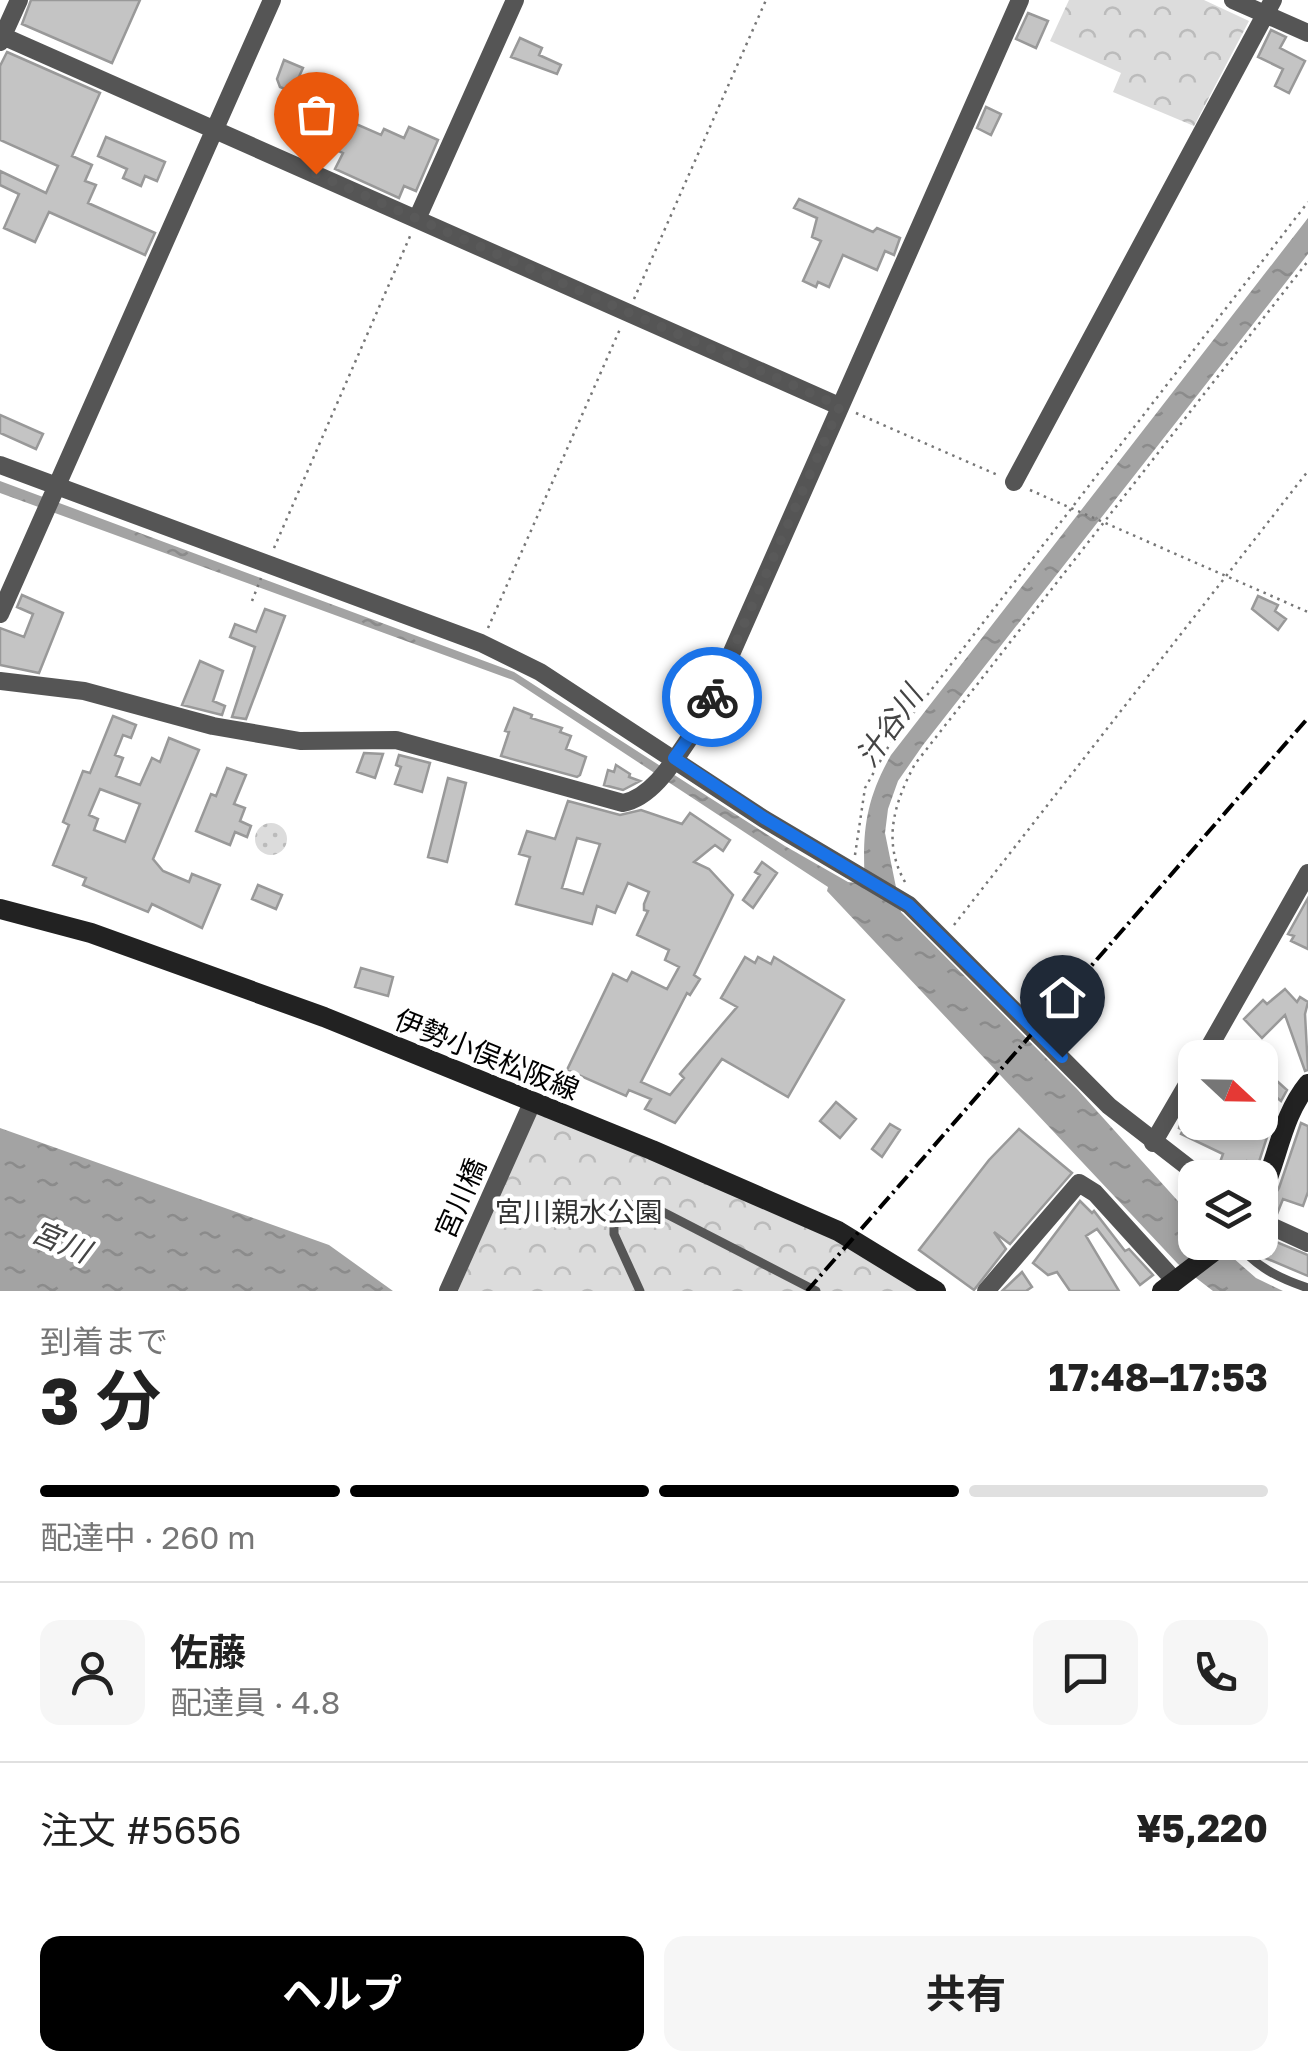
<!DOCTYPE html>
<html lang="ja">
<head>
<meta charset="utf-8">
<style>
	:root { --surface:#fff; --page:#f6f6f6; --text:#222; --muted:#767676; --line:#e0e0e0; --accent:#000 }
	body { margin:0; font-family:"Golos Text","Noto Sans JP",sans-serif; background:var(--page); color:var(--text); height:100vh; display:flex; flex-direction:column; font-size:38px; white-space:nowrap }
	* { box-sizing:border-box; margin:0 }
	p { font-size:32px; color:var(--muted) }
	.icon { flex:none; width:55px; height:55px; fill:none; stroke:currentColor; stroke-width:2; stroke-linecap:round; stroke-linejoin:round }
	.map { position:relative; height:1291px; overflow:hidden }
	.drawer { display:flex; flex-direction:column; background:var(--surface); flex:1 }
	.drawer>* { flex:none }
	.needle { width:65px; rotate:112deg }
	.buttons { position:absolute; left:1178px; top:1040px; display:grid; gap:20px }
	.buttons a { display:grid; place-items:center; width:100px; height:100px; border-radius:20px; background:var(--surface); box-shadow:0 5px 15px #0003; font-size:50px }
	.pin { position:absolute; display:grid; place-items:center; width:85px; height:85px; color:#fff; margin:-102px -42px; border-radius:50% 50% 50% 0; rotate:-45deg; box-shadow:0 0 10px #0007 }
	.pin .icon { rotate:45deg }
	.courier { position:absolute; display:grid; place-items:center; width:100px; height:100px; margin:-50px; border:8px solid #1a73e8; border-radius:50%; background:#fff; color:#222; box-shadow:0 2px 12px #0007 }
	.summary em { font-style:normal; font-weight:700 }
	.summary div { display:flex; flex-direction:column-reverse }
	.summary { display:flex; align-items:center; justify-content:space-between; height:170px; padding:0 40px }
	h1 { font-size:65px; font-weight:700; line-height:75px }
	.bar { display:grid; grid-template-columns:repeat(4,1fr); gap:15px 10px; align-content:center; height:120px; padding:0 40px }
	.bar i { height:12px; border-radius:8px; background:var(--line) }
	.bar .selected { background:var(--accent) }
	.bar p { grid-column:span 4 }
	.line { display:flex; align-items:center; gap:25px; padding:0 40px; border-top:2px solid var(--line) }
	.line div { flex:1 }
	.round { display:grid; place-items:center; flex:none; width:105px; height:105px; border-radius:20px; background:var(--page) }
	.action { display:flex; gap:20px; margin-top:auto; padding:20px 40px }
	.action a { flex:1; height:115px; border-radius:20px; background:var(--accent); color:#fff; font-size:40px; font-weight:700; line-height:115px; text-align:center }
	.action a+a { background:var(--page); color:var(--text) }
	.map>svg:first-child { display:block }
</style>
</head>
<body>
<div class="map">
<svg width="1308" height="1291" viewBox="0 0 1308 1291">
	<defs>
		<pattern id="grass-dots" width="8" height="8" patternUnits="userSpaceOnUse" patternTransform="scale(2.5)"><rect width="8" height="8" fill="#dcdcdc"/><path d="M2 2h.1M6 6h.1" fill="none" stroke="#bbb" stroke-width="1.8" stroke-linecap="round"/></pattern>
		<pattern id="park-crowns" width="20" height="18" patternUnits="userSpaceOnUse" patternTransform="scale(2.5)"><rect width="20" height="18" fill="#dcdcdc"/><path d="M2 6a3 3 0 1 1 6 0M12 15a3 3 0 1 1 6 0" fill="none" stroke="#bbb"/></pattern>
		<pattern id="water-ripples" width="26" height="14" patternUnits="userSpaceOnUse" patternTransform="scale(2.5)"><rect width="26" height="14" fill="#a3a3a3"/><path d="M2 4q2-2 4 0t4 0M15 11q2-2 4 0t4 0" fill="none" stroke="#8b8b8b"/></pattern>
	</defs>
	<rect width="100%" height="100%" fill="#fff"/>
	<!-- grass -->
	<path fill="url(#grass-dots)" d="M255 839a16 16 0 1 1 32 0a16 16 0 1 1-32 0Z"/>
	<!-- park -->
	<path fill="url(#park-crowns)" d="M 1069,0 L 1204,0 L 1249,21 L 1194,126 L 1113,92 L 1121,73 L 1050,41 Z
		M 536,1105 L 853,1239 L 936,1291 L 458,1291 Z"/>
	<!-- water -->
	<path fill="url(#water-ripples)" d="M 1308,218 L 1308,254 L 923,745 L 898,781 L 888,809 L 885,833 L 901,912 L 1078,1090 L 1195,1220 L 1195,1242 L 1216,1243 L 1256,1278 L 1283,1291 L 1213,1291 L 1178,1264 L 827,891 L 828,887 L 513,680 L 0,493 L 0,481 L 514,672 L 785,846 L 848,882 L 865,884 C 862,833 865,801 891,755 Z
		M 0,1128 L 329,1245 L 393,1291 L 0,1291 Z"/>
	<!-- building -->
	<path fill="#c4c4c4" stroke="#999" stroke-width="2.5" fill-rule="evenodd" d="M 31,0 L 140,0 L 112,63 L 22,24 Z
		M 1028,13 L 1048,21 L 1036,48 L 1016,39 Z
		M 1271,30 L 1286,37 L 1280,48 L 1305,61 L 1289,93 L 1275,86 L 1283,69 L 1258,57 Z
		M 520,38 L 542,48 L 539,55 L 561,65 L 557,74 L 511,57 Z
		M 7,52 L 100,93 L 72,156 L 92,165 L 85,181 L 96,185 L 88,203 L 155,233 L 145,255 L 49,212 L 35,242 L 4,228 L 19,194 L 0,185 L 0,171 L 46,193 L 58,166 L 0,140 L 0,66 Z
		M 284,60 L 303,68 L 292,92 L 280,87 L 277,79 Z
		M 331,81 L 346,87 L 333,114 L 381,135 L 384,129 L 404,138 L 409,127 L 438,140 L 416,191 L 404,186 L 399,198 L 335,169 L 343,153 L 321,143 L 313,160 L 300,154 L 303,147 L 300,145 Z
		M 986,107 L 1001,114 L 991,135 L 977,128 Z
		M 106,137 L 165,162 L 157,181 L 145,176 L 141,186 L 123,178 L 127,169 L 98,156 Z
		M 799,199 L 873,232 L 877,228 L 900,238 L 894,255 L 885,251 L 877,270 L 843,255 L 829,287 L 818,282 L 816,287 L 803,281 L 821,241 L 812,237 L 817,218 L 794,208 Z
		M 0,415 L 43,434 L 36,449 L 0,433 Z
		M 22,595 L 63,613 L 39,673 L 0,665 L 0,628 L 24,637 L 33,614 L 17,607 Z
		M 1258,596 L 1278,605 L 1275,611 L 1286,619 L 1278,630 L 1252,609 Z
		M 265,609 L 285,616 L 246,719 L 232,717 L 255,647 L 230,637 L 235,624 L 256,632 Z
		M 200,661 L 223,671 L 213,701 L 225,706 L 222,715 L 182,705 Z
		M 514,708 L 532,715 L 531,718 L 562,728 L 560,732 L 571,736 L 566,749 L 586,757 L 580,775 L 577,777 L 501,756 L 509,732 L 505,731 Z
		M 113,716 L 136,725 L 131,738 L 123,735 L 115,755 L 123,758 L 116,776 L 140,785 L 152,758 L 160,762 L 169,738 L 199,750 L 153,859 L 163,871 L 189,882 L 192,874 L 220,885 L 202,928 L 152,904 L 148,912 L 83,885 L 86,878 L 53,865 L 69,825 L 63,822 L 83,771 L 90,773 ZM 100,789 L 140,804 L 125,842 L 94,830 L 98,819 L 89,815 Z
		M 364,753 L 383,754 L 375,778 L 357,772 Z
		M 399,755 L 430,763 L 422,792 L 395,784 L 401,767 L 396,765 Z
		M 616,765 L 630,774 L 629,777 L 640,781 L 623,790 L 604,785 L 608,770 L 614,772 Z
		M 227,768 L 246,775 L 234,804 L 245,808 L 240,821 L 251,826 L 247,837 L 235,832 L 230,845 L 196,831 L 211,794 L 216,796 Z
		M 448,778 L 466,783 L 447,862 L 428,857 Z
		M 568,801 L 620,815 L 641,810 L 682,824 L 690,813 L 730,840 L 723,851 L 715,845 L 694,862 L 709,869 L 733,895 L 694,975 L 700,979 L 690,995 L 687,993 L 641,1082 L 670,1095 L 684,1078 L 680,1074 L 737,1007 L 721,998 L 745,957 L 755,963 L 758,957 L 771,964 L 774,957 L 844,1000 L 788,1097 L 722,1059 L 675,1123 L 645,1109 L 651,1099 L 629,1090 L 626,1096 L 567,1070 L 613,974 L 627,981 L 632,972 L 667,989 L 679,967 L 665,960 L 669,950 L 637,935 L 648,911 L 644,910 L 644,904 L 649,892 L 628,883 L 615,913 L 597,906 L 592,924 L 516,904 L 530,857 L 519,854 L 527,831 L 555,839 ZM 577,838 L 600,844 L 583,894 L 562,888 Z
		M 762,862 L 777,873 L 753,908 L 743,900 L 760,875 L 755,872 Z
		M 258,885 L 282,895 L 276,909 L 252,899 Z
		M 1308,898 L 1308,949 L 1291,941 L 1294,936 L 1288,934 Z
		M 361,968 L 393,977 L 388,996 L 355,987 Z
		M 1285,989 L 1297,1002 L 1300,997 L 1308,1002 L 1305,1014 L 1308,1070 L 1305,1071 L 1285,1015 L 1262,1038 L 1244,1019 L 1263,1000 L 1267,1004 Z
		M 1268,1073 L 1287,1090 L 1281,1101 L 1275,1096 L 1271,1100 L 1267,1097 L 1260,1101 L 1260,1082 Z
		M 836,1102 L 856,1119 L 840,1138 L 820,1121 Z
		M 1183,1116 L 1195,1122 L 1246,1122 L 1269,1131 L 1258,1165 L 1247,1161 L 1242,1175 L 1218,1168 L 1223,1154 L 1181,1134 L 1183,1130 L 1179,1128 Z
		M 1301,1123 L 1308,1126 L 1308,1192 L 1303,1206 L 1283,1199 L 1277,1214 L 1266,1209 L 1279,1188 Z
		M 890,1124 L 900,1130 L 882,1157 L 872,1149 Z
		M 1019,1129 L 1072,1173 L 1010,1244 L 994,1232 L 1006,1249 L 974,1290 L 919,1250 L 989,1160 Z
		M 1080,1201 L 1092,1213 L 1094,1211 L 1125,1251 L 1129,1249 L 1153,1275 L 1140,1285 L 1097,1229 L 1086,1236 L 1119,1291 L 1070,1291 L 1057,1272 L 1048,1275 L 1033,1263 Z
		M 1269,1239 L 1308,1255 L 1308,1276 L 1263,1257 Z
		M 1022,1272 L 1032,1287 L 1026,1291 L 1002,1291 Z"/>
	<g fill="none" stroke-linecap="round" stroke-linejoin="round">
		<!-- path -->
		<path stroke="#777" stroke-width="2.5" stroke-dasharray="2.5 5" stroke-linecap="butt" d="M 634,299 L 766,0
			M 856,413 L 1000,476
			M 1030,490 L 1308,612
			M 274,548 L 411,234
			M 252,601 L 261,578
			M 488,628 L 620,329
			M 855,855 L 865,788 L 891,742 L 1308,202
			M 905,882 C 882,842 894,803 915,764 L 1308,261
			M 954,925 L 1308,471"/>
		<!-- service -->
		<path stroke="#555" stroke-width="9" d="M 1236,1242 C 1256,1267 1278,1278 1308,1288
			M 640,1291 L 614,1234 L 614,1220 L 629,1204 L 657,1209 L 816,1291"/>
		<!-- minor -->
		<path stroke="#555" stroke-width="18" d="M 1233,0 L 1308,33
			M 0,35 L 839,406
			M 0,42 L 19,0
			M 417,219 L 515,0
			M 0,465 L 481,643 L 540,672 L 764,819 L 909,905 L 1109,1106 L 1202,1178
			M 1014,482 L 1273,0
			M 0,614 L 272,0
			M 0,681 L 84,691 L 213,726 L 300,741 L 396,740 L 623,803 C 658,796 680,749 701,722 L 1020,0
			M 1203,1058 L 1308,873
			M 1153,1143 L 1195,1071
			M 1260,1221 L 1308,1243
			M 448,1291 L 532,1103
			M 986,1291 L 1079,1183 L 1095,1193 L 1175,1281"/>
		<!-- secondary -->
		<path stroke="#222" stroke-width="20" d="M 0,909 L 91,933 L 324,1017 L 652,1150 L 838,1231 L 936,1291
			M 1260,1197 C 1278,1160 1281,1117 1308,1084
			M 1162,1291 L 1226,1242"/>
		<!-- rail -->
		<path stroke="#000" stroke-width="4" stroke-dasharray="15 5 2.5 5" stroke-linecap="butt" d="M 807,1291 L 1308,718"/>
	</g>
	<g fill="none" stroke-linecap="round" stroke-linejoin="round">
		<!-- done -->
		<path stroke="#595959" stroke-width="10" stroke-dasharray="0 18" d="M 316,174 L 840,406 L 712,697"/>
		<!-- route -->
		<path stroke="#1a73e8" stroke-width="12" d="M 712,697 L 700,722 L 674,758 L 764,818 L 909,905 L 1062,1057"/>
	</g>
	<g text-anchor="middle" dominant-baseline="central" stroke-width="9" stroke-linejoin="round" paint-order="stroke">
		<!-- street labels -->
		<g font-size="28" fill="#000" stroke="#fff">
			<text transform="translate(487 1054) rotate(22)">伊勢小俣松阪線</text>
			<text transform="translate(460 1198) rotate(-66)">宮川橋</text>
		</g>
		<!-- park labels -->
		<g font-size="28" fill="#333" stroke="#fff">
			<text x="579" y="1211">宮川親水公園</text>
		</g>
		<!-- water labels -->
		<g font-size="30" font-style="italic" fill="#444" stroke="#fff">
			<text transform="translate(889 726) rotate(-55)">汁谷川</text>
			<text transform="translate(61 1241) rotate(23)">宮川</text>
		</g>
	</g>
</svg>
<div class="buttons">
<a><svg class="needle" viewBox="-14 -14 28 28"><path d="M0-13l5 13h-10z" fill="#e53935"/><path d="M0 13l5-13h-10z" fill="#767676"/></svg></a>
<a><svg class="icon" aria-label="layers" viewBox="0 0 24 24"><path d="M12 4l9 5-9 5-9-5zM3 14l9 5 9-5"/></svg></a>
</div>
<div class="pin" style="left:316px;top:174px;background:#ea580c"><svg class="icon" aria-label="bag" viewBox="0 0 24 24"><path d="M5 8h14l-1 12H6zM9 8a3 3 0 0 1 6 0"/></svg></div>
<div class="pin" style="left:1062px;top:1057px;background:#1f2937"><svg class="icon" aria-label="home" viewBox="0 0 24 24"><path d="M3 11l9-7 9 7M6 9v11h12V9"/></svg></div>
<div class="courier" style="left:712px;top:697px"><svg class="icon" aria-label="bike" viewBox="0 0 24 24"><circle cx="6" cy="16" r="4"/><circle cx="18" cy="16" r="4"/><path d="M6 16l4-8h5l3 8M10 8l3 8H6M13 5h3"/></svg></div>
</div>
<section class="drawer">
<div class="summary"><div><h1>3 分</h1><p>到着まで</p></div><em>17:48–17:53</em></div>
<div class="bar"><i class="selected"></i><i class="selected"></i><i class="selected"></i><i></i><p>配達中 · 260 m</p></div>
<div class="line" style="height:180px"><a class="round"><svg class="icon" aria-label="person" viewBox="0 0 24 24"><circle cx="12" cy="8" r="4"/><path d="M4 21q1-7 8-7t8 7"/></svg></a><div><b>佐藤</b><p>配達員 · 4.8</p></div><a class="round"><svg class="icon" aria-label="chat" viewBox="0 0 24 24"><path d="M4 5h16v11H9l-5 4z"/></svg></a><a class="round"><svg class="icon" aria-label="phone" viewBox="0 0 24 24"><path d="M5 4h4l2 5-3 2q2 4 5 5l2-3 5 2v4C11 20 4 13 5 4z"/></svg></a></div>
<div class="line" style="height:130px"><div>注文 #5656</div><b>¥5,220</b></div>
<div class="action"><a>ヘルプ</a><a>共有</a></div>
</section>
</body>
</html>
